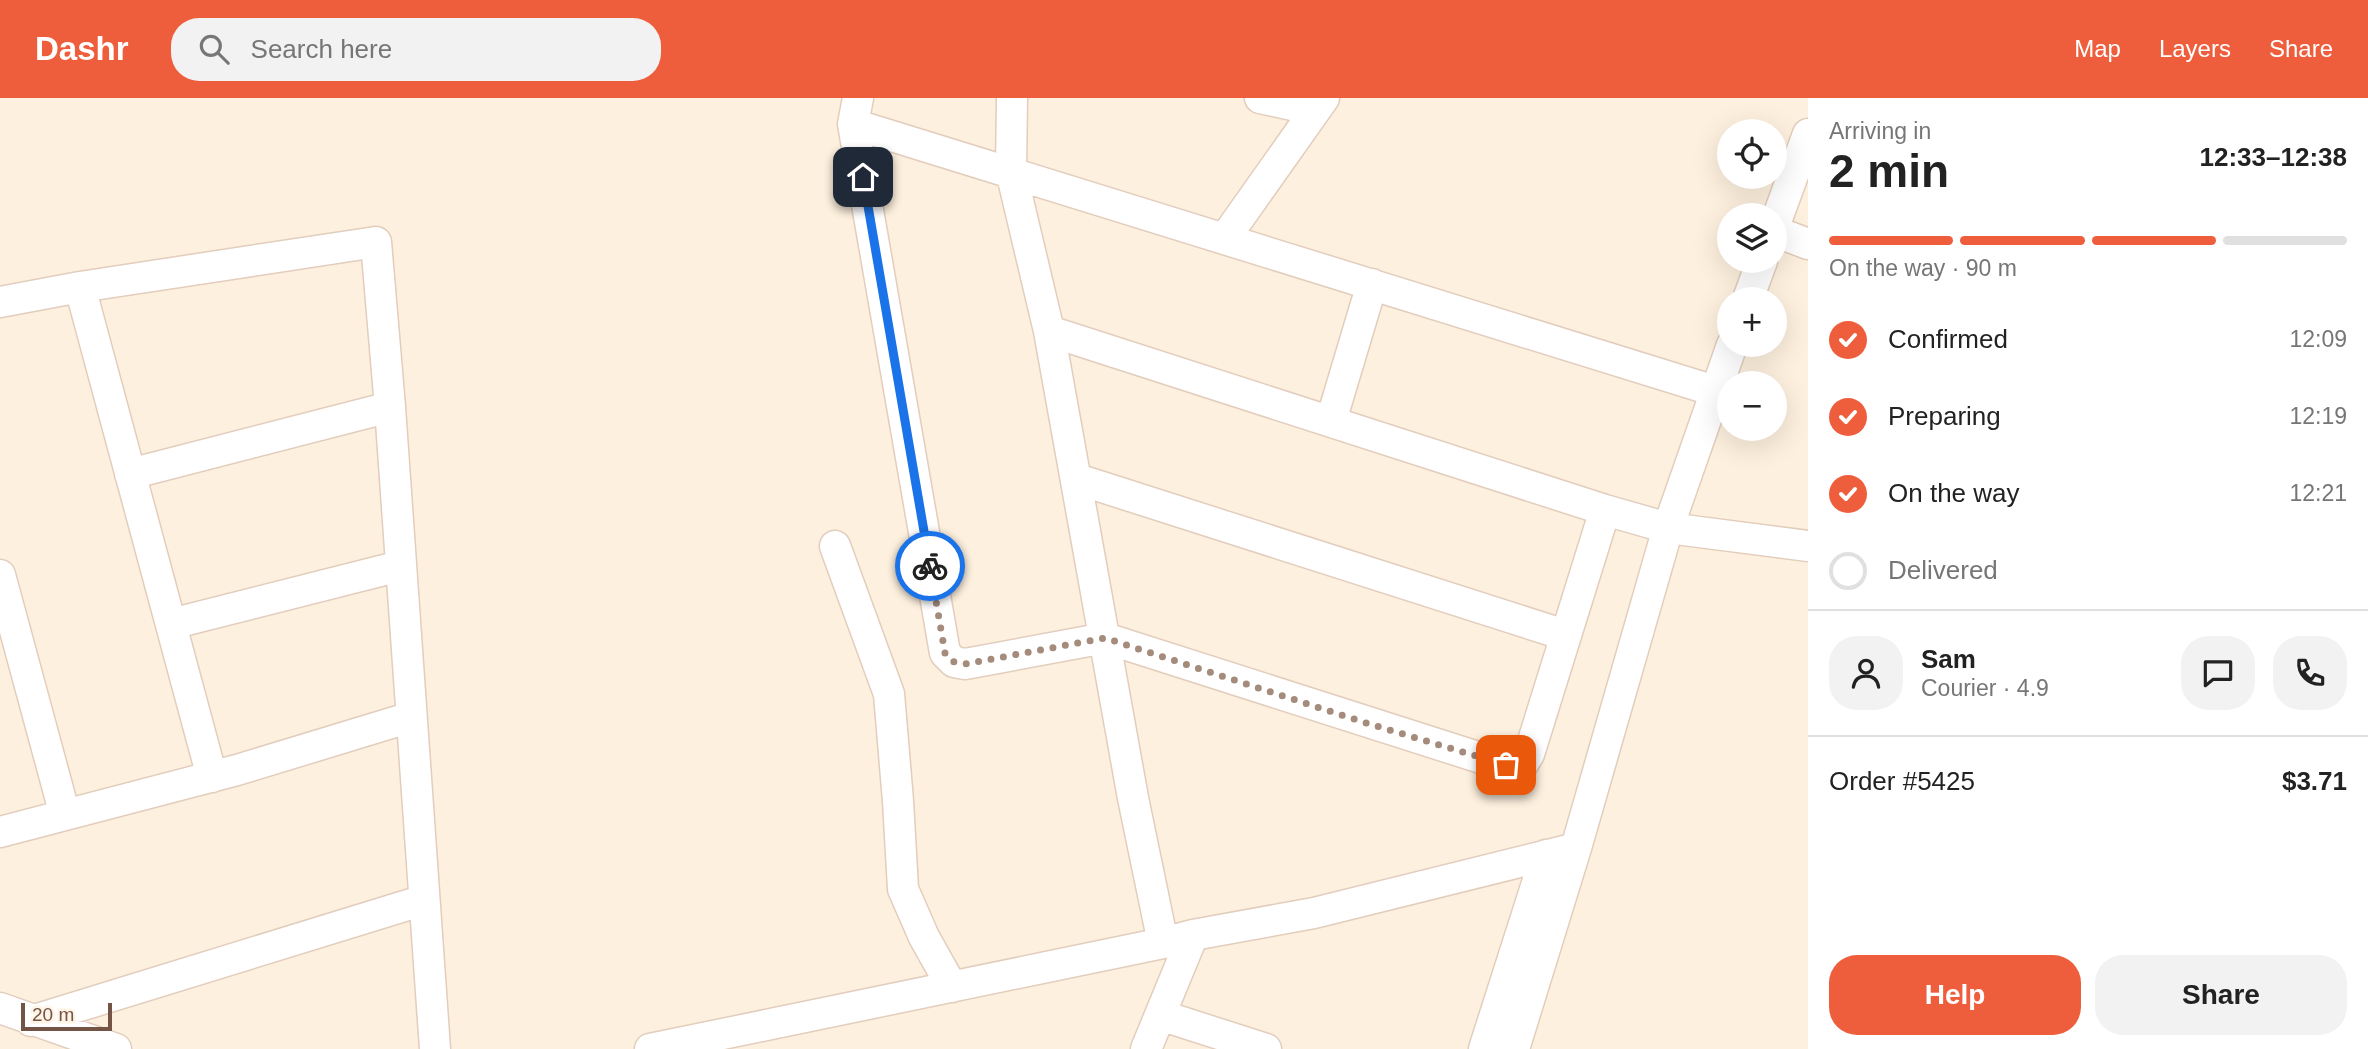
<!DOCTYPE html>
<html lang="en">
<head>
<meta charset="utf-8">
<style>
	:root { --surface:#fff; --page:#f2f2f2; --text:#222; --muted:#767676; --line:#e0e0e0; --accent:#ee5e3c }
	body { margin:0; font-family:Arial,sans-serif; background:var(--page); color:var(--text); height:100vh; display:flex; flex-direction:column; font-size:26px; white-space:nowrap }
	* { box-sizing:border-box; margin:0 }
	p { font-size:23px; color:var(--muted) }
	.icon { flex:none; width:38px; height:38px; fill:none; stroke:currentColor; stroke-width:2; stroke-linecap:round; stroke-linejoin:round }
	.map { position:relative; flex:1; overflow:hidden }
	.sheet { display:flex; flex-direction:column; background:var(--surface); width:560px }
	.sheet>* { flex:none }
	.controls { position:absolute; left:1717px; top:21px; display:grid; gap:14px }
	.controls a { display:grid; place-items:center; width:70px; height:70px; border-radius:50%; background:var(--surface); box-shadow:0 7px 28px #0002; font-size:35px }
	.scale { position:absolute; left:21px; bottom:18px; width:91px; box-sizing:border-box; padding-left:7px; border:4px solid #745445; border-top:0; font-size:19px; line-height:24px; white-space:nowrap; color:#745445; -webkit-text-stroke:5px #fff4e5; paint-order:stroke }
	.pin { position:absolute; display:grid; place-items:center; width:60px; height:60px; color:#fff; margin:-30px; border-radius:14px; box-shadow:0 4px 10px #0006 }
	.courier { position:absolute; display:grid; place-items:center; width:70px; height:70px; margin:-35px; border:5px solid #1a73e8; border-radius:50%; background:#fff; color:#222; box-shadow:0 2px 9px #0007 }
	.headline em { font-style:normal; font-weight:600 }
	.headline div { display:flex; flex-direction:column-reverse }
	.headline { display:flex; align-items:center; justify-content:space-between; height:119px; padding:0 21px }
	h1 { font-size:46px; font-weight:600; line-height:52px }
	.bar { display:grid; grid-template-columns:repeat(4,1fr); gap:10px 7px; align-content:center; height:84px; padding:0 21px }
	.bar i { height:9px; border-radius:5px; background:var(--line) }
	.bar .active { background:var(--accent) }
	.bar p { grid-column:span 4 }
	.line { display:flex; align-items:center; gap:18px; padding:0 21px; border-top:2px solid var(--line) }
	.line div { flex:1 }
	.round { display:grid; place-items:center; flex:none; width:74px; height:74px; border-radius:28px; background:var(--page) }
	ol { padding:0 21px; list-style:none }
	li { display:flex; align-items:center; gap:21px; height:77px }
	li p { margin-inline-start:auto }
	li .icon { padding:7px; border-radius:50%; background:var(--accent); color:#fff; stroke-width:4 }
	li:last-child { color:var(--muted) }
	li i { width:38px; height:38px; border:4px solid var(--line); border-radius:50% }
	.primary-button { display:flex; gap:14px; margin-top:auto; padding:14px 21px }
	.primary-button a { flex:1; height:80px; border-radius:28px; background:var(--accent); color:#fff; font-size:28px; font-weight:600; line-height:80px; text-align:center }
	.primary-button a+a { background:var(--page); color:var(--text) }
	header { display:flex; align-items:center; gap:42px; box-sizing:border-box; height:98px; padding:0 35px; background:var(--accent); color:#fff }
	header strong { font-size:33px }
	nav { display:flex; gap:38px; margin-inline-start:auto; font-size:24px }
	.search { width:490px; height:63px; background:var(--page); display:flex; align-items:center; gap:18px; box-sizing:border-box; padding:0 24px; border-radius:28px; color:var(--muted); font-size:26px }
	main { display:flex; flex:1; min-height:0 }
	.map>svg:first-child { display:block }
</style>
</head>
<body>
<header>
<strong>Dashr</strong>
<div class="search"><svg class="icon" aria-label="search" viewBox="0 0 24 24"><circle cx="10" cy="10" r="6"/><path d="M15 15l6 6"/></svg>Search here</div>
<nav><a>Map</a><a>Layers</a><a>Share</a></nav>
</header>
<main>
<div class="map">
<svg width="1808" height="951" viewBox="0 0 1808 951">
	<rect width="100%" height="100%" fill="#fdf0de"/>
	<g fill="none" stroke-linecap="round" stroke-linejoin="round">
		<defs>
			<path id="minor" d="M 858,0 L 853,26 L 945,555 L 954,564 L 965,566 L 1105,540 L 1506,668 L 1521,669 L 1529,656 L 1605,412
				M 1012,0 L 1011,73 L 1049,233 L 1133,700 L 1163,845
				M 1260,0 L 1315,12
				M 853,26 L 1715,293
				M 1774,129 L 1808,36
				M 1774,133 L 1808,146
				M 1225,140 L 1324,0
				M 80,189 L 212,679
				M 1748,201 L 1762,163
				M 0,204 L 80,189 L 376,144 L 390,309 L 435,951
				M 1049,233 L 1605,412 L 1668,430 L 1808,448
				M 1331,323 L 1372,186
				M 130,376 L 390,309
				M 1077,381 L 1565,537
				M 835,448 L 889,596 L 898,703 L 903,791 L 924,839 L 952,889
				M 0,477 L 65,717
				M 171,526 L 400,468
				M 0,734 L 237,672 L 411,619
				M 0,910 L 116,951
				M 1160,917 L 1266,951
				M 31,923 L 424,802
				M 650,951 L 1163,845 L 1193,837 L 1314,815 L 1576,750
				M 1146,951 L 1193,837
				M 1484,951 L 1546,757
				M 1514,951 L 1576,750 L 1668,430 L 1732,247"/>
		</defs>
		<!-- minor casing -->
		<use href="#minor" stroke="#e3cdbd" stroke-width="33"/>
		<!-- minor -->
		<use href="#minor" stroke="#fff" stroke-width="30"/>
	</g>
	<g fill="none" stroke-linecap="round" stroke-linejoin="round">
		<!-- done -->
		<path stroke="#a48b7b" stroke-width="7" stroke-dasharray="0 12.6" d="M 930,468 L 945,555 L 954,564 L 965,566 L 1105,540 L 1363,624 L 1506,667"/>
		<!-- route -->
		<path stroke="#1a73e8" stroke-width="9" d="M 863,79 L 930,468"/>
	</g>
</svg>
<div class="controls">
<a><svg class="icon" aria-label="locate" viewBox="0 0 24 24"><circle cx="12" cy="12" r="6"/><path d="M12 2v4M12 18v4M2 12h4M18 12h4"/></svg></a>
<a><svg class="icon" aria-label="layers" viewBox="0 0 24 24"><path d="M12 4l9 5-9 5-9-5zM3 14l9 5 9-5"/></svg></a>
<a>+</a>
<a>−</a>
</div>
<div class="scale">20 m</div>
<div class="pin" style="left:1506px;top:667px;background:#ea580c"><svg class="icon" aria-label="bag" viewBox="0 0 24 24"><path d="M5 8h14l-1 12H6zM9 8a3 3 0 0 1 6 0"/></svg></div>
<div class="pin" style="left:863px;top:79px;background:#1f2937"><svg class="icon" aria-label="home" viewBox="0 0 24 24"><path d="M3 11l9-7 9 7M6 9v11h12V9"/></svg></div>
<div class="courier" style="left:930px;top:468px"><svg class="icon" aria-label="bike" viewBox="0 0 24 24"><circle cx="6" cy="16" r="4"/><circle cx="18" cy="16" r="4"/><path d="M6 16l4-8h5l3 8M10 8l3 8H6M13 5h3"/></svg></div>
</div>
<section class="sheet">
<div class="headline"><div><h1>2 min</h1><p>Arriving in</p></div><em>12:33–12:38</em></div>
<div class="bar"><i class="active"></i><i class="active"></i><i class="active"></i><i></i><p>On the way · 90 m</p></div>
<ol>
<li><svg class="icon" aria-label="check" viewBox="0 0 24 24"><path d="M5 12l5 5 9-10"/></svg>Confirmed<p>12:09</p></li>
<li><svg class="icon" aria-label="check" viewBox="0 0 24 24"><path d="M5 12l5 5 9-10"/></svg>Preparing<p>12:19</p></li>
<li><svg class="icon" aria-label="check" viewBox="0 0 24 24"><path d="M5 12l5 5 9-10"/></svg>On the way<p>12:21</p></li>
<li><i></i>Delivered</li>
</ol>
<div class="line" style="height:126px"><a class="round"><svg class="icon" aria-label="person" viewBox="0 0 24 24"><circle cx="12" cy="8" r="4"/><path d="M4 21q1-7 8-7t8 7"/></svg></a><div><b>Sam</b><p>Courier · 4.9</p></div><a class="round"><svg class="icon" aria-label="chat" viewBox="0 0 24 24"><path d="M4 5h16v11H9l-5 4z"/></svg></a><a class="round"><svg class="icon" aria-label="phone" viewBox="0 0 24 24"><path d="M5 4h4l2 5-3 2q2 4 5 5l2-3 5 2v4C11 20 4 13 5 4z"/></svg></a></div>
<div class="line" style="height:91px"><div>Order #5425</div><b>$3.71</b></div>
<div class="primary-button"><a>Help</a><a>Share</a></div>
</section>
</main>
</body>
</html>
